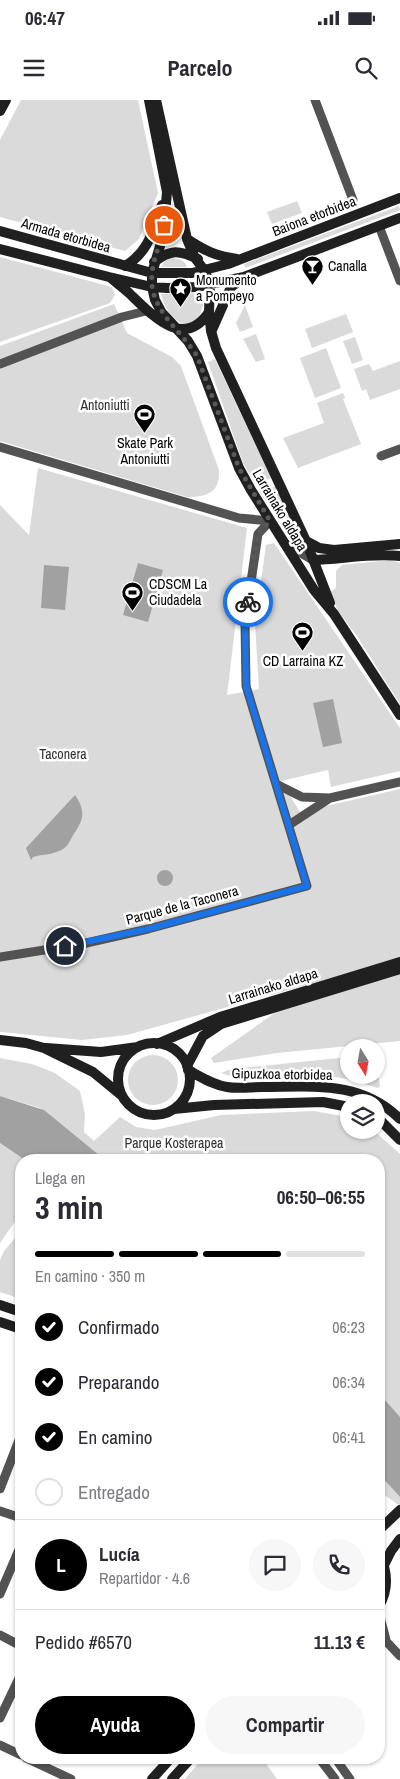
<!DOCTYPE html>
<html lang="es">
<head>
<meta charset="utf-8">
<style>
	:root { --surface:#fff; --page:#f7f7f7; --text:#2b2b33; --muted:#7c7c81; --line:#e1e1e2; --accent:#000 }
	body { margin:0; font-family:"Archivo Narrow",sans-serif; background:var(--page); color:var(--text); height:100vh; display:flex; flex-direction:column; font-size:19px; white-space:nowrap }
	* { box-sizing:border-box; margin:0 }
	p { font-size:16px; color:var(--muted) }
	.icon { flex:none; width:28px; height:28px; fill:none; stroke:currentColor; stroke-width:2; stroke-linecap:round; stroke-linejoin:round }
	.map { position:relative; flex:1; overflow:hidden }
	.sheet { position:absolute; left:15px; top:1054px; width:370px; height:610px; display:flex; flex-direction:column; background:var(--surface); border-radius:20px; box-shadow:0 1px 4px #0004 }
	.sheet>* { flex:none }
	.needle { width:32px; rotate:169deg }
	.controls { position:absolute; left:340px; top:939px; display:grid; gap:10px }
	.controls a { display:grid; place-items:center; width:45px; height:45px; border-radius:50%; background:var(--surface); box-shadow:0 1px 4px #0004; font-size:25px }
	.pin { position:absolute; display:grid; place-items:center; width:42px; height:42px; color:#fff; margin:-21px; border:2px solid #fff; border-radius:50%; box-shadow:0 1px 5px #0007 }
	.courier { position:absolute; display:grid; place-items:center; width:50px; height:50px; margin:-25px; border:4px solid #1a73e8; border-radius:50%; background:#fff; color:#222; box-shadow:0 1px 6px #0007 }
	.overview em { font-style:normal; font-weight:700 }
	.overview div { display:flex; flex-direction:column-reverse }
	.overview { display:flex; align-items:center; justify-content:space-between; height:85px; padding:0 20px }
	h1 { font-size:32px; font-weight:700; line-height:38px }
	.bar { display:grid; grid-template-columns:repeat(4,1fr); gap:8px 5px; align-content:center; height:60px; padding:0 20px }
	.bar i { height:6px; border-radius:4px; background:var(--line) }
	.bar .current { background:var(--accent) }
	.bar p { grid-column:span 4 }
	.line { display:flex; align-items:center; gap:12px; padding:0 20px; border-top:1px solid var(--line) }
	.line div { flex:1 }
	.round { display:grid; place-items:center; flex:none; width:52px; height:52px; border-radius:26px; background:var(--page) }
	ol { padding:0 20px; list-style:none }
	li { display:flex; align-items:center; gap:15px; height:55px }
	li p { margin-inline-start:auto }
	li .icon { padding:5px; border-radius:50%; background:var(--accent); color:#fff; stroke-width:4 }
	li:last-child { color:var(--muted) }
	li i { width:28px; height:28px; border:2px solid var(--line); border-radius:50% }
	.button { display:flex; gap:10px; margin-top:auto; padding:10px 20px }
	.button a { flex:1; height:58px; border-radius:30px; background:var(--accent); color:#fff; font-size:20px; font-weight:700; line-height:58px; text-align:center }
	.button a+a { background:var(--page); color:var(--text) }
	.status { display:flex; justify-content:space-between; align-items:center; height:35px; padding:0 25px; background:var(--surface); direction:ltr }
	.status svg { height:14px; fill:currentColor }
	header { display:flex; justify-content:space-between; align-items:center; height:65px; padding:0 20px; background:var(--surface); font-size:22px; font-weight:700 }
	.map>svg:first-child { display:block }
</style>
</head>
<body>
<div class="status"><b>06:47</b><svg viewBox="0 0 49 12"><path d="M0 12V9h3v3zM5 12V6h3v6zM10 12V3h3v9zM15 12V0h3v12zM26 1h20v11H26zM47 4h2v5h-2z"/></svg></div>
<header><svg class="icon" aria-label="menu" viewBox="0 0 24 24"><path d="M4 6h16M4 12h16M4 18h16"/></svg>Parcelo<svg class="icon" aria-label="search" viewBox="0 0 24 24"><circle cx="10" cy="10" r="6"/><path d="M15 15l6 6"/></svg></header>
<div class="map">
<svg width="400" height="1679" viewBox="0 0 400 1679">
	<rect width="100%" height="100%" fill="#fff"/>
	<!-- green -->
	<path fill="#dadada" d="M 21,0 L 138,0 L 158,93 L 139,139 L 125,151 L 0,117 L 0,40 Z
		M 297,101 L 302,113 L 272,124 L 267,112 Z
		M 399,106 L 400,110 L 245,168 L 244,164 Z
		M 0,157 L 112,187 L 115,195 L 110,203 L 0,242 Z
		M 171,158 C 178,158 185,160 187,167 L 161,167 L 165,161 Z
		M 202,193 L 203,205 L 198,220 L 186,225 C 171,220 165,208 161,194 Z
		M 114,204 L 127,233 L 172,257 L 181,266 L 219,370 C 220,393 207,397 187,397 L 0,341 L 0,246 Z
		M 245,205 L 253,227 L 240,232 L 236,223 Z
		M 346,214 L 353,232 L 312,248 L 305,229 Z
		M 256,234 L 265,259 L 256,262 L 243,239 Z
		M 355,237 L 363,260 L 352,264 L 343,241 Z
		M 326,248 L 341,288 L 315,298 L 300,258 Z
		M 215,259 L 271,378 L 255,384 L 243,363 L 208,262 Z
		M 400,261 L 400,289 L 370,300 L 366,289 L 362,291 L 354,269 L 369,264 L 373,271 Z
		M 343,293 L 345,298 L 343,299 L 361,344 L 298,368 L 283,338 L 324,323 L 317,303 Z
		M 38,368 L 247,428 L 227,595 L 259,589 L 255,524 L 266,445 L 274,443 L 400,628 L 400,671 L 331,687 L 328,670 L 281,681 L 300,712 L 400,689 L 400,859 L 127,935 L 82,940 L 0,932 L 0,405 L 29,435 Z
		M 276,386 L 301,443 L 299,445 L 259,392 Z
		M 390,460 L 400,463 L 400,604 L 357,536 L 338,511 L 330,492 L 336,488 L 336,471 L 342,465 Z
		M 400,873 L 400,941 L 277,953 L 214,963 L 211,958 L 276,912 Z
		M 376,955 L 380,987 L 377,988 C 356,980 333,975 309,975 C 281,975 248,983 221,973 L 231,969 L 349,957 L 349,975 L 376,975 Z
		M128 980a25 25 0 1 1 50 0a25 25 0 1 1-50 0Z
		M 0,958 L 32,964 L 55,973 L 80,991 L 85,1014 L 84,1032 L 94,1041 L 120,1017 L 136,1027 L 155,1030 L 221,1015 L 314,1011 L 347,1017 L 349,1018 L 349,1030 L 373,1030 L 400,1054 L 400,1317 L 379,1293 L 379,1060 L 104,1060 L 40,1008 L 0,996 Z
		M 0,1043 L 25,1060 L 21,1060 L 21,1113 L 0,1143 Z
		M 21,1131 L 21,1199 L 0,1192 L 0,1160 L 4,1151 Z
		M 379,1374 L 400,1397 L 400,1406 L 379,1391 Z
		M 203,1658 L 262,1658 L 277,1679 L 185,1679 Z"/>
	<!-- water -->
	<path fill="#a1a1a1" d="M 138,463 L 163,470 L 148,522 L 123,515 Z
		M 44,465 L 69,467 L 65,510 L 41,508 Z
		M 333,599 L 342,643 L 323,647 L 313,603 Z
		M 75,695 C 87,713 83,720 72,737 C 70,741 67,747 63,749 C 53,755 43,754 33,757 L 31,760 L 26,748 Z
		M157 778a8 8 0 1 1 16 0a8 8 0 1 1-16 0Z
		M 0,996 L 44,1010 L 105,1060 L 25,1060 L 0,1043 Z
		M 379,1293 L 400,1317 L 400,1397 L 379,1374 Z"/>
	<g fill="none" stroke-linecap="round" stroke-linejoin="round">
		<!-- street -->
		<path stroke="#535353" stroke-width="9" d="M 315,0 L 353,100
			M 379,126 L 400,181
			M 0,264 L 122,217 L 146,211
			M 0,347 L 239,418 L 270,421
			M 381,356 L 400,349
			M 284,443 L 313,460
			M 276,684 L 302,697 L 330,698 L 400,682
			M 289,725 L 330,698
			M 0,857 L 82,844 L 148,829 L 307,786 L 246,586 L 245,523 L 258,434 L 270,421
			M 0,1389 L 21,1335
			M 0,1411 L 21,1418
			M 0,1494 L 21,1445
			M 379,1506 L 381,1521 L 386,1540
			M 0,1535 L 21,1546
			M 383,1538 L 400,1556
			M 0,1618 L 21,1574
			M 0,1645 L 21,1655
			M 26,1658 L 71,1679
			M 319,1658 L 335,1679
			M 335,1658 L 350,1679"/>
		<!-- secondary -->
		<path stroke="#202020" stroke-width="10" d="M 149,0 L 167,92 L 163,136 L 152,173 L 152,187 L 155,200 L 162,213 L 188,241 L 197,256 L 239,368 L 251,390 L 314,490 L 334,514 L 400,615
			M 156,0 L 187,139 L 195,158 L 205,171 L 210,185 L 209,212 L 211,231 L 216,248 L 306,441 L 330,503
			M 0,11 L 6,0
			M 0,131 L 152,173 L 192,173 L 228,164 L 400,98
			M 187,139 C 205,151 216,156 237,159
			M 0,149 L 109,177 L 152,187 L 167,188 L 196,187 L 244,177 L 400,118
			M 154,162 C 171,149 179,150 198,159
			M 125,166 C 149,152 153,130 162,105
			M 112,179 C 118,184 125,189 130,194 C 153,216 184,250 209,212
			M 212,230 L 231,187 L 242,179
			M 306,441 L 319,448 L 334,450 L 400,444
			M 313,460 C 342,459 371,453 400,456
			M 0,940 L 26,943 L 44,948 L 93,972 L 121,995
			M118 979a36 36 0 1 1 72 0a36 36 0 1 1-72 0Z
			M 157,944 L 220,917 L 400,862
			M 46,948 L 101,952 L 138,947
			M 187,966 L 203,936 L 221,924 L 400,869
			M 188,970 C 201,977 213,985 227,987 C 238,989 251,987 262,987 C 313,987 360,980 400,1019
			M 174,1009 L 214,1005 L 323,1002 L 349,1007
			M 376,1020 L 382,1022 L 400,1040
			M 0,1205 L 21,1212
			M 0,1222 L 21,1229
			M 379,1430 L 400,1410
			M 379,1454 C 388,1472 389,1489 379,1506
			M 384,1465 L 391,1451 L 400,1439
			M 152,1679 L 171,1658
			M 172,1679 L 191,1658"/>
	</g>
	<g fill="none" stroke-linecap="round" stroke-linejoin="round">
		<!-- done -->
		<path stroke="#595959" stroke-width="5" stroke-dasharray="0 9" d="M 164,125 C 162,142 153,157 152,174 C 148,209 181,230 197,256 L 239,368 L 270,421 L 258,434 L 248,502"/>
		<!-- route -->
		<path stroke="#1a73e8" stroke-width="6" d="M 65,846 L 148,829 L 307,786 L 246,586 L 245,523 L 248,502"/>
	</g>
	<!-- icons -->
	<defs>
		<symbol id="bar-pin" viewBox="-11 -11 22 30"><path d="M0 17L-7.5 6A9.5 9.5 0 1 1 7.5 6Z" fill="#000" stroke="#fff"/><path d="M-6-5H6L.8 .8V4.5H3.5V6h-7V4.5H-.8V.8Z" fill="#fff"/></symbol>
		<symbol id="sight-pin" viewBox="-11 -11 22 30"><path d="M0 17L-7.5 6A9.5 9.5 0 1 1 7.5 6Z" fill="#000" stroke="#fff"/><path d="M0-6L1.8-2.2L6-1.7L2.9 1.2L3.7 5.4L0 3.3L-3.7 5.4L-2.9 1.2L-6-1.7L-1.8-2.2Z" fill="#fff"/></symbol>
		<symbol id="stadium-pin" viewBox="-11 -11 22 30"><path d="M0 17L-7.5 6A9.5 9.5 0 1 1 7.5 6Z" fill="#000" stroke="#fff"/><path d="M0-5a6.5 5 0 1 0 0 10a6.5 5 0 1 0 0-10ZM-3.5-1.8h7v3.6h-7Z" fill="#fff"/></symbol>
	</defs>
	<g fill-rule="evenodd">
		<use href="#bar-pin" x="300" y="154" width="25" height="34"/>
		<use href="#sight-pin" x="168" y="176" width="25" height="34"/>
		<use href="#stadium-pin" x="132" y="302" width="25" height="34"/>
		<use href="#stadium-pin" x="120" y="480" width="25" height="34"/>
		<use href="#stadium-pin" x="290" y="520" width="25" height="34"/>
	</g>
	<g text-anchor="middle" dominant-baseline="central" stroke-width="5" stroke-linejoin="round" paint-order="stroke">
		<!-- street labels -->
		<g font-size="14" fill="#000" stroke="#fff">
			<text transform="translate(314 116) rotate(-21)">Baiona etorbidea</text>
			<text transform="translate(66 135) rotate(16)">Armada etorbidea</text>
			<text transform="translate(280 410) rotate(59)">Larrainako aldapa</text>
			<text transform="translate(182 805) rotate(-15)">Parque de la Taconera</text>
			<text transform="translate(273 886) rotate(-17)">Larrainako aldapa</text>
			<text transform="translate(282 974) rotate(1)">Gipuzkoa etorbidea</text>
		</g>
		<!-- poi labels -->
		<g font-size="14" fill="#000" stroke="#fff" text-anchor="start">
			<text x="328" y="166">Canalla</text>
			<text x="196" y="180">Monumento<tspan x="196" dy="16">a Pompeyo</tspan></text>
			<text x="145" y="343" text-anchor="middle">Skate Park<tspan x="145" dy="16">Antoniutti</tspan></text>
			<text x="149" y="484">CDSCM La<tspan x="149" dy="16">Ciudadela</tspan></text>
			<text x="303" y="561" text-anchor="middle">CD Larraina KZ</text>
		</g>
		<!-- park labels -->
		<g font-size="14" fill="#313131" stroke="#fff">
			<text x="105" y="305">Antoniutti</text>
			<text x="63" y="654">Taconera</text>
			<text x="174" y="1043">Parque Kosterapea</text>
		</g>
	</g>
</svg>
<div class="controls">
<a><svg class="needle" viewBox="-14 -14 28 28"><path d="M0-13l5 13h-10z" fill="#e53935"/><path d="M0 13l5-13h-10z" fill="#7c7c81"/></svg></a>
<a><svg class="icon" aria-label="layers" viewBox="0 0 24 24"><path d="M12 4l9 5-9 5-9-5zM3 14l9 5 9-5"/></svg></a>
</div>
<div class="pin" style="left:164px;top:125px;background:#ea580c"><svg class="icon" aria-label="bag" viewBox="0 0 24 24"><path d="M5 8h14l-1 12H6zM9 8a3 3 0 0 1 6 0"/></svg></div>
<div class="pin" style="left:65px;top:846px;background:#1f2937"><svg class="icon" aria-label="home" viewBox="0 0 24 24"><path d="M3 11l9-7 9 7M6 9v11h12V9"/></svg></div>
<div class="courier" style="left:248px;top:502px"><svg class="icon" aria-label="bike" viewBox="0 0 24 24"><circle cx="6" cy="16" r="4"/><circle cx="18" cy="16" r="4"/><path d="M6 16l4-8h5l3 8M10 8l3 8H6M13 5h3"/></svg></div>
<section class="sheet">
<div class="overview"><div><h1>3 min</h1><p>Llega en</p></div><em>06:50–06:55</em></div>
<div class="bar"><i class="current"></i><i class="current"></i><i class="current"></i><i></i><p>En camino · 350 m</p></div>
<ol>
<li><svg class="icon" aria-label="check" viewBox="0 0 24 24"><path d="M5 12l5 5 9-10"/></svg>Confirmado<p>06:23</p></li>
<li><svg class="icon" aria-label="check" viewBox="0 0 24 24"><path d="M5 12l5 5 9-10"/></svg>Preparando<p>06:34</p></li>
<li><svg class="icon" aria-label="check" viewBox="0 0 24 24"><path d="M5 12l5 5 9-10"/></svg>En camino<p>06:41</p></li>
<li><i></i>Entregado</li>
</ol>
<div class="line" style="height:90px"><b class="round" style="background:var(--accent);color:#fff">L</b><div><b>Lucía</b><p>Repartidor · 4.6</p></div><a class="round"><svg class="icon" aria-label="chat" viewBox="0 0 24 24"><path d="M4 5h16v11H9l-5 4z"/></svg></a><a class="round"><svg class="icon" aria-label="phone" viewBox="0 0 24 24"><path d="M5 4h4l2 5-3 2q2 4 5 5l2-3 5 2v4C11 20 4 13 5 4z"/></svg></a></div>
<div class="line" style="height:65px"><div>Pedido #6570</div><b>11.13 €</b></div>
<div class="button"><a>Ayuda</a><a>Compartir</a></div>
</section>
</div>
</body>
</html>
